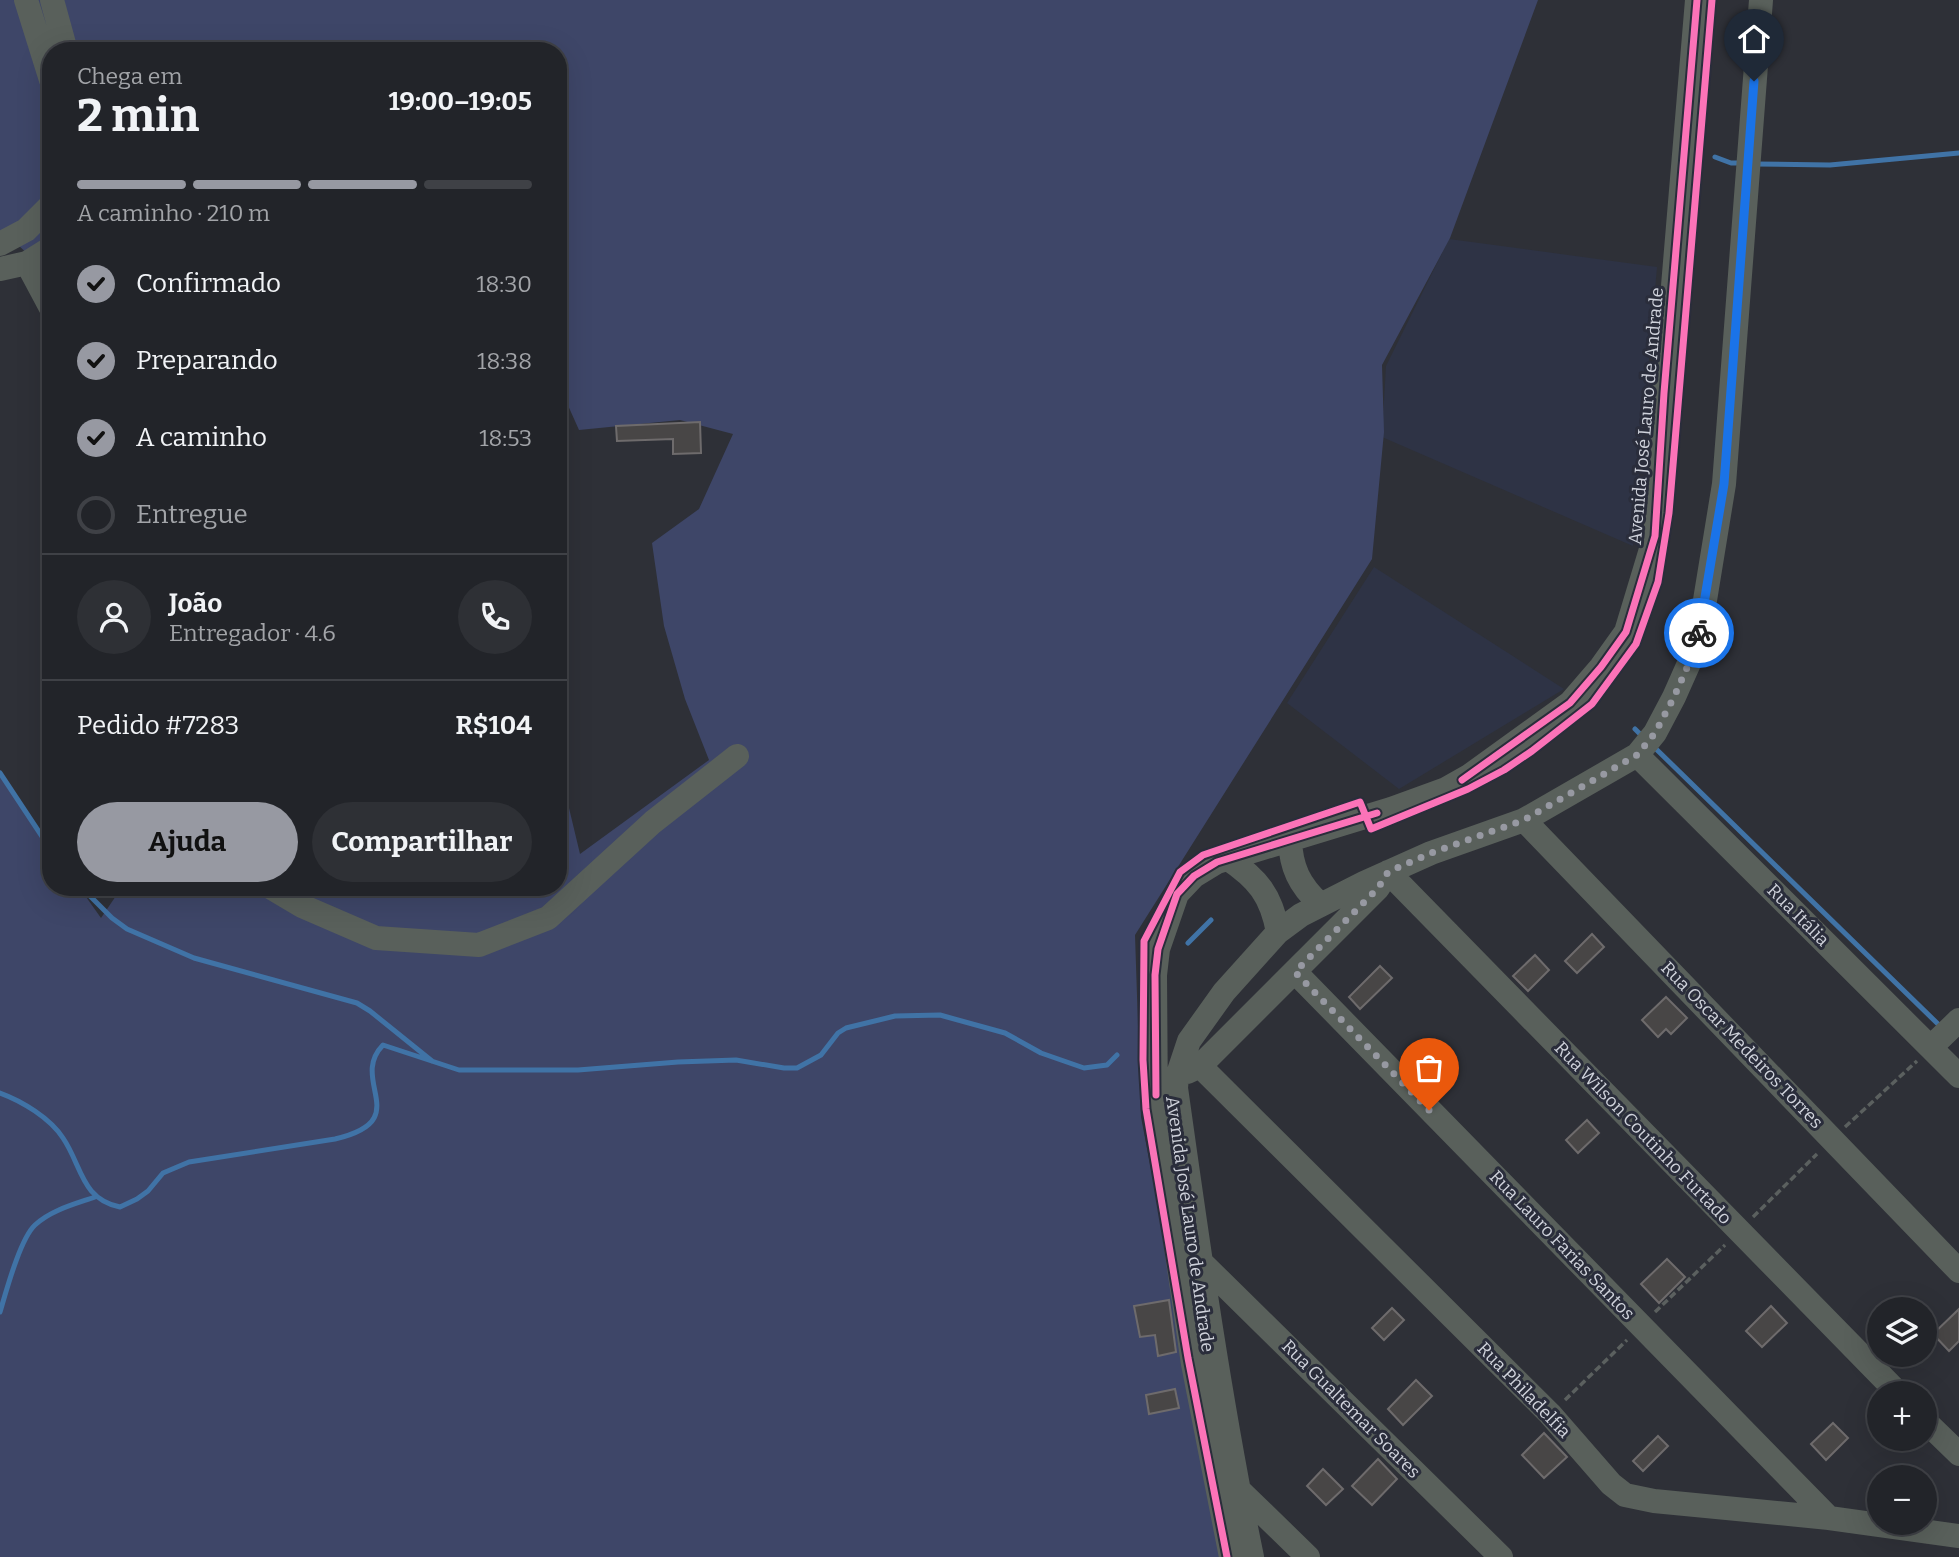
<!DOCTYPE html>
<html lang="pt">
<head>
<meta charset="utf-8">
<style>
	:root { --surface:#222429; --page:#2e3035; --text:#f1f3f6; --muted:#a2a4a8; --line:#3f4146; --accent:#9799a2 }
	body { margin:0; font-family:Bitter,serif; background:var(--page); color:var(--text); height:100vh; display:flex; flex-direction:column; font-size:26px; white-space:nowrap }
	* { box-sizing:border-box; margin:0 }
	p { font-size:23px; color:var(--muted) }
	.icon { flex:none; width:38px; height:38px; fill:none; stroke:currentColor; stroke-width:2; stroke-linecap:round; stroke-linejoin:round }
	.map { position:relative; flex:1; overflow:hidden }
	.sheet { position:absolute; left:42px; top:42px; width:525px; height:854px; display:flex; flex-direction:column; background:var(--surface); border-radius:28px; box-shadow:0 7px 28px #0002,0 0 0 2px var(--line) }
	.sheet>* { flex:none }
	.tools { position:absolute; left:1867px; top:1297px; display:grid; gap:14px }
	.tools a { display:grid; place-items:center; width:70px; height:70px; border-radius:50%; background:var(--surface); box-shadow:0 7px 28px #0002,0 0 0 2px var(--line); font-size:35px }
	.pin { position:absolute; display:grid; place-items:center; width:60px; height:60px; color:#fff; margin:-72px -30px; border-radius:50% 50% 50% 0; rotate:-45deg; box-shadow:0 0 7px #0007 }
	.pin .icon { rotate:45deg }
	.courier { position:absolute; display:grid; place-items:center; width:70px; height:70px; margin:-35px; border:5px solid #1a73e8; border-radius:50%; background:#fff; color:#222; box-shadow:0 2px 9px #0007 }
	.overview em { font-style:normal; font-weight:700 }
	.overview div { display:flex; flex-direction:column-reverse }
	.overview { display:flex; align-items:center; justify-content:space-between; height:119px; padding:0 35px }
	h1 { font-size:46px; font-weight:700; line-height:52px }
	.bar { display:grid; grid-template-columns:repeat(4,1fr); gap:10px 7px; align-content:center; height:84px; padding:0 35px }
	.bar i { height:9px; border-radius:5px; background:var(--line) }
	.bar .current { background:var(--accent) }
	.bar p { grid-column:span 4 }
	.line { display:flex; align-items:center; gap:18px; padding:0 35px; border-top:2px solid var(--line) }
	.line div { flex:1 }
	.round { display:grid; place-items:center; flex:none; width:74px; height:74px; border-radius:37px; background:var(--page) }
	ol { padding:0 35px; list-style:none }
	li { display:flex; align-items:center; gap:21px; height:77px }
	li p { margin-inline-start:auto }
	li .icon { padding:7px; border-radius:50%; background:var(--accent); color:#111; stroke-width:4 }
	li:last-child { color:var(--muted) }
	li i { width:38px; height:38px; border:4px solid var(--line); border-radius:50% }
	.primary-button { display:flex; gap:14px; margin-top:auto; padding:14px 35px }
	.primary-button a { flex:1; height:80px; border-radius:42px; background:var(--accent); color:#111; font-size:28px; font-weight:700; line-height:80px; text-align:center }
	.primary-button a+a { background:var(--page); color:var(--text) }
	.map>svg:first-child { display:block }
</style>
</head>
<body>
<div class="map">
<svg width="1959" height="1557" viewBox="0 0 1959 1557">
	<rect width="100%" height="100%" fill="#2e3037"/>
	<!-- built -->
	<path fill="#2e3345" d="M 1449,239 L 1657,267 L 1633,546 L 1382,437 L 1386,366 Z
		M 1374,567 L 1564,689 L 1399,789 L 1287,703 Z"/>
	<!-- green -->
	<path fill="#3e4668" d="M 0,0 L 1538,0 L 1450,238 L 1382,365 L 1384,432 L 1372,559 L 1135,935 L 1141,1117 L 1225,1557 L 0,1557 L 0,773 L 51,846 L 51,887 L 79,887 L 101,918 L 122,887 L 558,887 L 558,785 L 569,808 L 580,854 L 709,760 L 685,699 L 664,626 L 652,543 L 699,509 L 733,434 L 680,420 L 579,430 L 558,383 L 558,51 L 51,51 L 51,276 L 16,243 L 0,236 Z"/>
	<g fill="none" stroke-linecap="round" stroke-linejoin="round">
		<!-- stream -->
		<path stroke="#4073a6" stroke-width="5" d="M 1715,157 L 1731,163 L 1743,163
			M 1756,164 L 1830,165 L 1959,153
			M 1635,729 L 1643,737
			M 1653,746 L 1939,1025
			M 0,773 L 51,850
			M 81,887 L 112,918 L 127,929 L 194,958 L 357,1003 L 370,1011 L 432,1061
			M 1188,943 L 1211,920
			M 0,1093 C 22,1101 50,1118 63,1138 C 82,1166 81,1199 120,1207 L 137,1199 L 148,1191 L 163,1173 L 189,1162 L 335,1139 C 416,1120 348,1081 383,1045 L 459,1070 L 578,1070 L 678,1062 L 736,1060 L 784,1068 L 797,1068 L 821,1055 L 838,1033 L 846,1028 L 895,1016 L 940,1015 L 1005,1033 L 1041,1053 L 1084,1068 L 1107,1065 L 1117,1055
			M 0,1312 C 6,1292 20,1239 35,1225 C 51,1210 75,1204 95,1197"/>
	</g>
	<!-- building -->
	<path fill="#484646" stroke="#6e6b6c" stroke-width="2" d="M 700,422 L 701,453 L 673,454 L 673,439 L 617,441 L 616,426 Z
		M 1592,934 L 1604,947 L 1577,973 L 1565,961 Z
		M 1535,955 L 1549,970 L 1528,991 L 1513,976 Z
		M 1380,966 L 1392,978 L 1360,1009 L 1349,997 Z
		M 1666,997 L 1687,1018 L 1671,1034 L 1666,1029 L 1658,1037 L 1642,1020 Z
		M 1587,1120 L 1599,1133 L 1578,1153 L 1566,1140 Z
		M 1667,1259 L 1685,1277 L 1659,1303 L 1641,1284 Z
		M 1169,1300 L 1176,1352 L 1158,1356 L 1155,1335 L 1140,1337 L 1134,1306 Z
		M 1771,1306 L 1787,1323 L 1762,1347 L 1746,1331 Z
		M 1392,1308 L 1404,1320 L 1384,1340 L 1372,1328 Z
		M 1959,1309 L 1959,1341 L 1949,1351 L 1933,1334 Z
		M 1416,1380 L 1432,1396 L 1403,1425 L 1388,1409 Z
		M 1175,1389 L 1179,1408 L 1149,1414 L 1146,1395 Z
		M 1833,1423 L 1848,1438 L 1826,1460 L 1811,1444 Z
		M 1544,1433 L 1567,1457 L 1544,1478 L 1522,1455 Z
		M 1658,1436 L 1668,1446 L 1643,1471 L 1633,1461 Z
		M 1378,1459 L 1397,1479 L 1372,1505 L 1352,1486 Z
		M 1323,1469 L 1343,1489 L 1326,1505 L 1307,1486 Z"/>
	<g fill="none" stroke-linecap="round" stroke-linejoin="round">
		<!-- path -->
		<path stroke="#5b605f" stroke-width="3.5" stroke-dasharray="7 3.5" stroke-linecap="butt" d="M 1845,1127 L 1917,1061
			M 1753,1217 L 1817,1154
			M 1655,1312 L 1725,1245
			M 1565,1400 L 1627,1340"/>
		<!-- minor -->
		<path stroke="#59605b" stroke-width="24" d="M 26,0 L 51,80
			M 52,0 L 66,51
			M 0,244 L 26,230 L 51,205
			M 27,263 L 51,308
			M 0,269 L 27,263 L 51,248
			M 1637,755 L 1959,1076
			M 1524,820 L 1959,1271
			M 1290,840 C 1291,867 1299,885 1320,904
			M 1227,858 C 1258,879 1271,895 1278,932
			M 270,887 L 302,906 L 376,938 L 479,945 L 548,918 L 653,822 L 737,756
			M 1295,972 L 1829,1518
			M 1931,1047 L 1959,1020
			M 1200,1066 L 1378,888 L 1388,872 L 1898,1393
			M 1187,1072 L 1200,1066 L 1550,1414 L 1611,1484 L 1625,1495 L 1654,1501 L 1829,1518 L 1959,1536
			M 1201,1262 L 1501,1557
			M 1925,1421 L 1959,1454
			M 1238,1489 L 1308,1557
			M 1231,1557 L 1193,1364 L 1156,1110 L 1155,975 L 1158,949 L 1177,894 L 1194,876 L 1217,862 L 1391,809 L 1446,789 L 1469,776 L 1570,703 L 1601,667 L 1626,632 L 1655,536 L 1664,393 L 1697,0
			M 1252,1557 C 1220,1402 1198,1245 1176,1088 L 1177,1077 L 1189,1041 L 1224,992 L 1278,932 L 1301,915 L 1364,883 L 1431,853 L 1524,820 L 1637,755 L 1655,733 L 1674,697 L 1698,643 L 1724,484 L 1761,0"/>
		<defs>
			<path id="cycleway" d="M 1462,780 L 1570,703 L 1601,667 L 1626,632 L 1655,536 L 1664,393 L 1697,0
				M 1156,1095 L 1155,975 L 1158,949 L 1177,894 L 1194,876 L 1217,862 L 1377,813
				M 1227,1557 L 1188,1358 L 1146,1109 L 1143,1060 L 1144,941 L 1180,872 L 1203,855 L 1360,802 L 1371,829 L 1468,789 L 1504,770 L 1532,751 L 1592,704 L 1636,644 L 1658,582 L 1669,513 L 1712,0"/>
		</defs>
		<!-- cycleway casing -->
		<use href="#cycleway" stroke="#2a2d3b" stroke-width="11"/>
		<!-- cycleway -->
		<use href="#cycleway" stroke="#fb73b8" stroke-width="7"/>
	</g>
	<g fill="none" stroke-linecap="round" stroke-linejoin="round">
		<!-- done -->
		<path stroke="#9799a2" stroke-width="7" stroke-dasharray="0 12.6" d="M 1429,1110 L 1295,972 L 1378,888 L 1388,872 L 1431,853 L 1524,820 L 1637,755 L 1655,733 L 1674,697 L 1698,643 L 1699,633"/>
		<!-- route -->
		<path stroke="#1a73e8" stroke-width="9" d="M 1699,633 L 1724,484 L 1754,81"/>
	</g>
	<g text-anchor="middle" dominant-baseline="central" stroke-width="6" stroke-linejoin="round" paint-order="stroke">
		<!-- street labels -->
		<g font-size="18" fill="#cfd2db" stroke="#2a2d3b">
			<text transform="translate(1646 416) rotate(-85)">Avenida José Lauro de Andrade</text>
			<text transform="translate(1798 915) rotate(45)">Rua Itália</text>
			<text transform="translate(1742 1045) rotate(46)">Rua Oscar Medeiros Torres</text>
			<text transform="translate(1643 1133) rotate(46)">Rua Wilson Coutinho Furtado</text>
			<text transform="translate(1190 1224) rotate(82)">Avenida José Lauro de Andrade</text>
			<text transform="translate(1562 1245) rotate(46)">Rua Lauro Farias Santos</text>
			<text transform="translate(1524 1390) rotate(46)">Rua Philadelfia</text>
			<text transform="translate(1351 1409) rotate(45)">Rua Gualtemar Soares</text>
		</g>
	</g>
</svg>
<div class="tools">
<a><svg class="icon" aria-label="layers" viewBox="0 0 24 24"><path d="M12 4l9 5-9 5-9-5zM3 14l9 5 9-5"/></svg></a>
<a>+</a>
<a>−</a>
</div>
<div class="pin" style="left:1429px;top:1110px;background:#ea580c"><svg class="icon" aria-label="bag" viewBox="0 0 24 24"><path d="M5 8h14l-1 12H6zM9 8a3 3 0 0 1 6 0"/></svg></div>
<div class="pin" style="left:1754px;top:81px;background:#1f2937"><svg class="icon" aria-label="home" viewBox="0 0 24 24"><path d="M3 11l9-7 9 7M6 9v11h12V9"/></svg></div>
<div class="courier" style="left:1699px;top:633px"><svg class="icon" aria-label="bike" viewBox="0 0 24 24"><circle cx="6" cy="16" r="4"/><circle cx="18" cy="16" r="4"/><path d="M6 16l4-8h5l3 8M10 8l3 8H6M13 5h3"/></svg></div>
<section class="sheet">
<div class="overview"><div><h1>2 min</h1><p>Chega em</p></div><em>19:00–19:05</em></div>
<div class="bar"><i class="current"></i><i class="current"></i><i class="current"></i><i></i><p>A caminho · 210 m</p></div>
<ol>
<li><svg class="icon" aria-label="check" viewBox="0 0 24 24"><path d="M5 12l5 5 9-10"/></svg>Confirmado<p>18:30</p></li>
<li><svg class="icon" aria-label="check" viewBox="0 0 24 24"><path d="M5 12l5 5 9-10"/></svg>Preparando<p>18:38</p></li>
<li><svg class="icon" aria-label="check" viewBox="0 0 24 24"><path d="M5 12l5 5 9-10"/></svg>A caminho<p>18:53</p></li>
<li><i></i>Entregue</li>
</ol>
<div class="line" style="height:126px"><a class="round"><svg class="icon" aria-label="person" viewBox="0 0 24 24"><circle cx="12" cy="8" r="4"/><path d="M4 21q1-7 8-7t8 7"/></svg></a><div><b>João</b><p>Entregador · 4.6</p></div><a class="round"><svg class="icon" aria-label="phone" viewBox="0 0 24 24"><path d="M5 4h4l2 5-3 2q2 4 5 5l2-3 5 2v4C11 20 4 13 5 4z"/></svg></a></div>
<div class="line" style="height:91px"><div>Pedido #7283</div><b>R$104</b></div>
<div class="primary-button"><a>Ajuda</a><a>Compartilhar</a></div>
</section>
</div>
</body>
</html>
